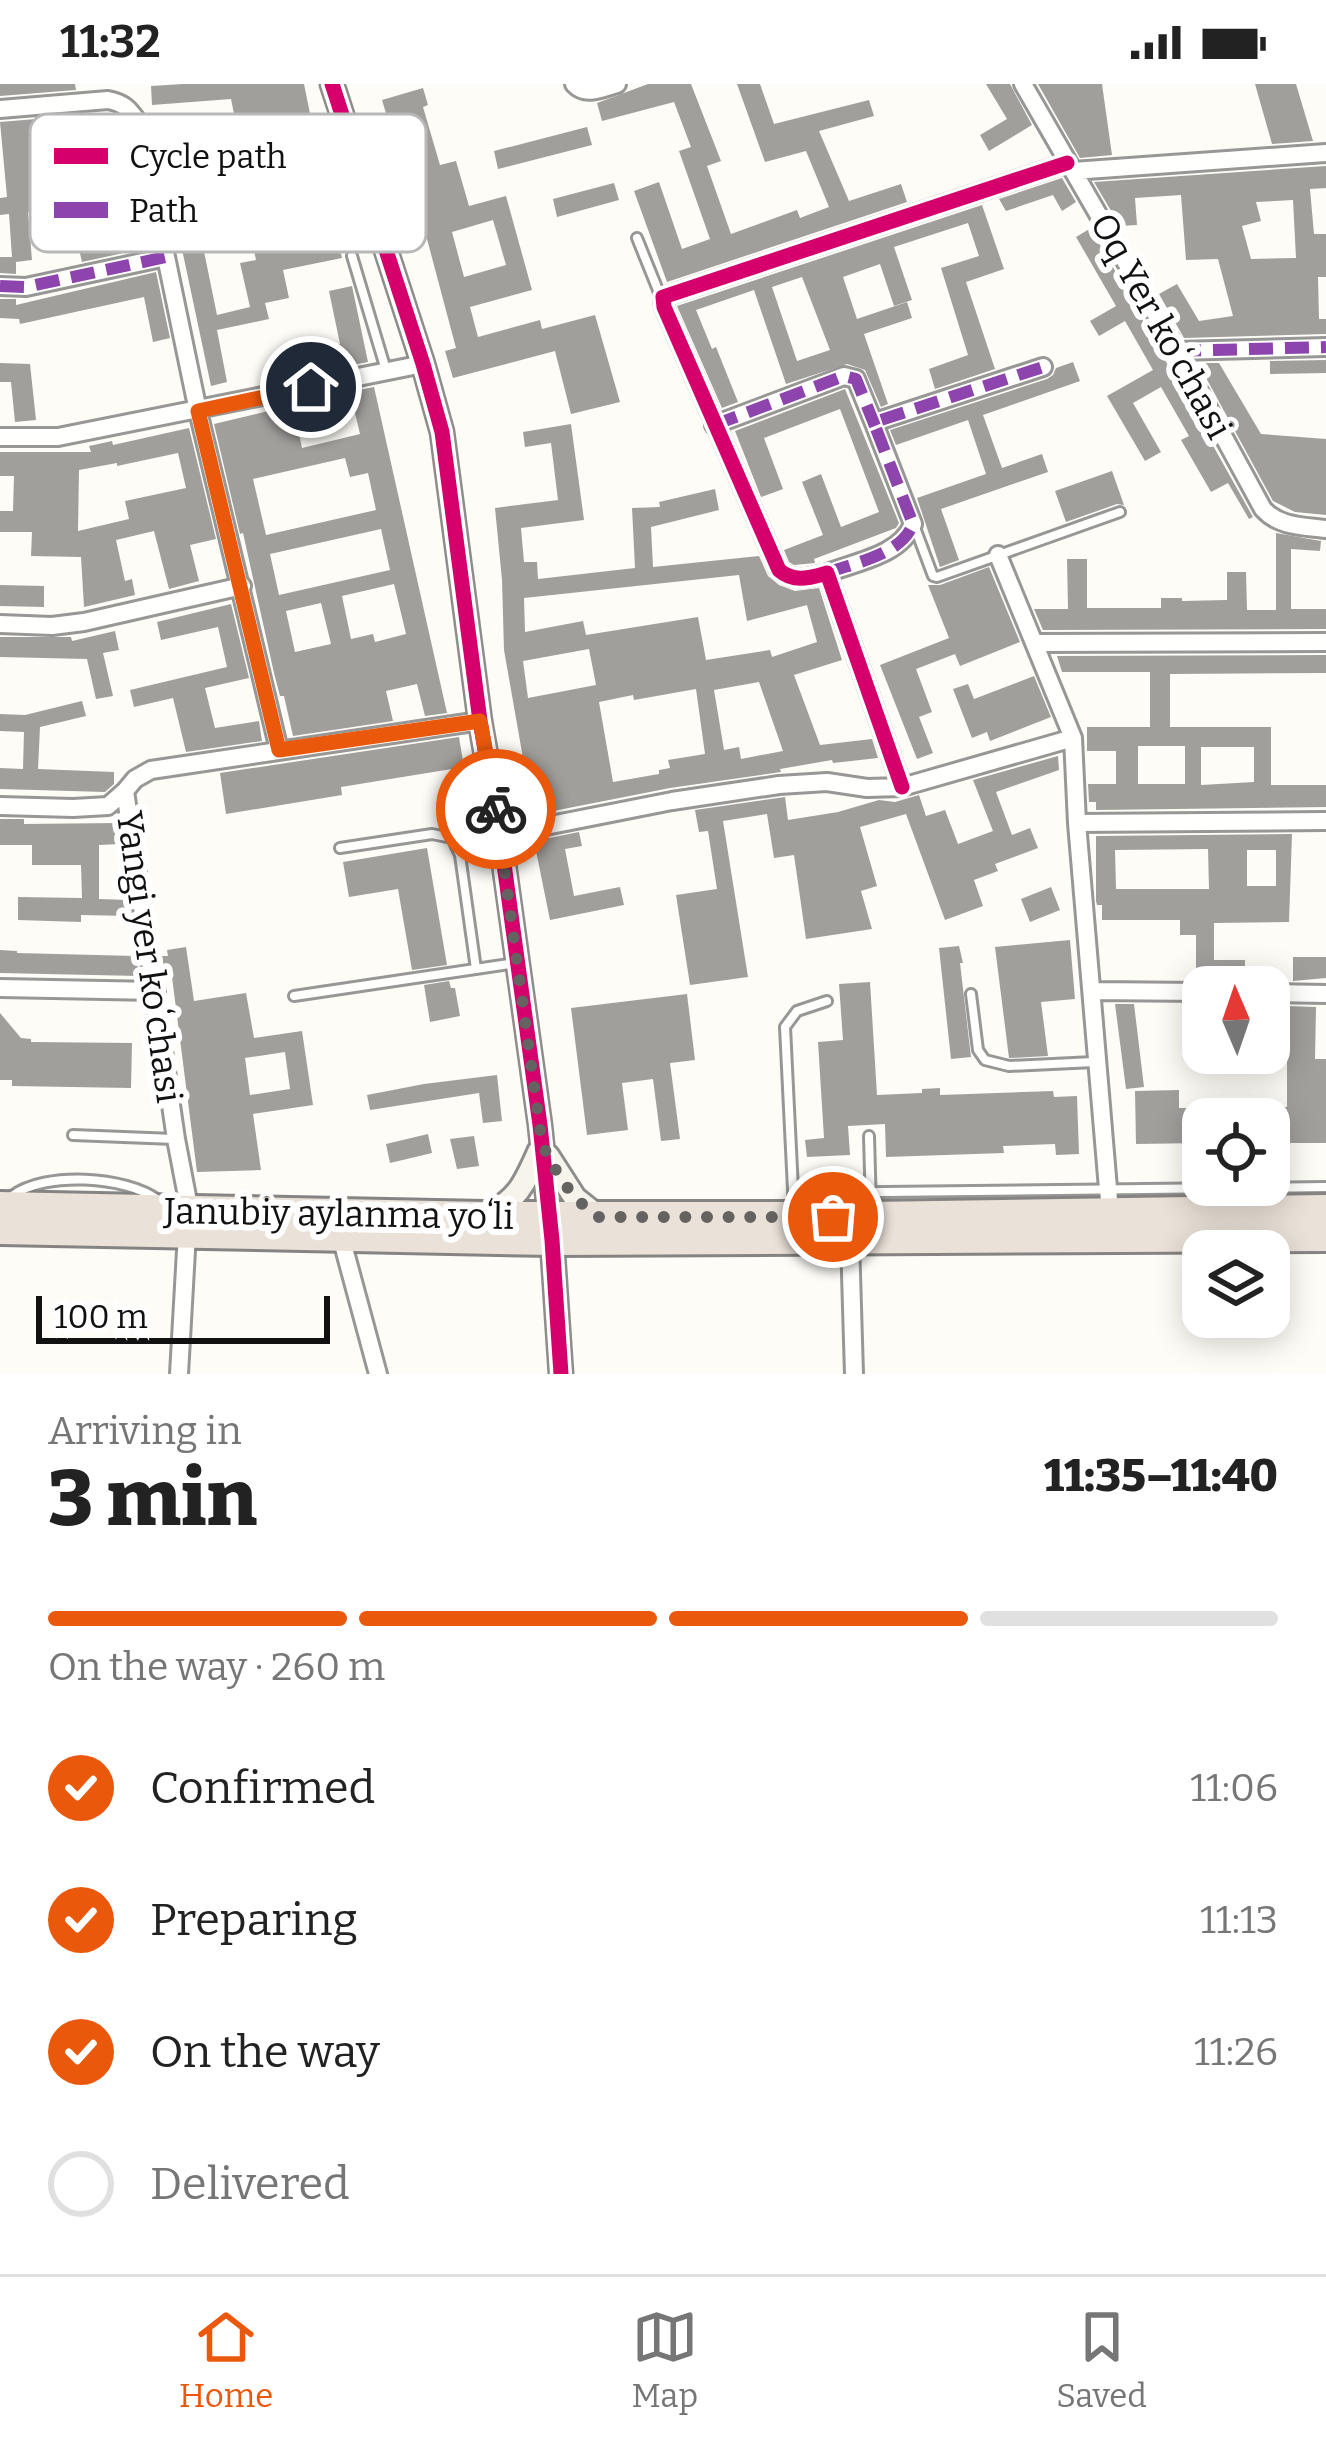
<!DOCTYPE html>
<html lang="en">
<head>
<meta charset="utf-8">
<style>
	:root { --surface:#fff; --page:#f2f2f2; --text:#222; --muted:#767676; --line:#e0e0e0; --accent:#ea580c }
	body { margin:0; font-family:Bitter,serif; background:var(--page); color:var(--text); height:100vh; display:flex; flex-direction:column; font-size:45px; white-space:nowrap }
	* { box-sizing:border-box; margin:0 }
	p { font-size:39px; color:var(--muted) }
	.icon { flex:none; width:66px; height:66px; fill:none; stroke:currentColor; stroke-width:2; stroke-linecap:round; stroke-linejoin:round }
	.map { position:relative; height:1290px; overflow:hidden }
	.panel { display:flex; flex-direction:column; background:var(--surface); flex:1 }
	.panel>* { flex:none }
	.needle { width:78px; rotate:358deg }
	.fabs { position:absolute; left:1182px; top:882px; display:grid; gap:24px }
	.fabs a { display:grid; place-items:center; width:108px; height:108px; border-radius:24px; background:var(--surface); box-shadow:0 6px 30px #0003; font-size:60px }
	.scale { position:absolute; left:36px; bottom:30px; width:294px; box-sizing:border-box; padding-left:12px; border:6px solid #111; border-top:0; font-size:33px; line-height:42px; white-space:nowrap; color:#111; -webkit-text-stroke:9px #fff; paint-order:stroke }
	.pin { position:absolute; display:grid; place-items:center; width:102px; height:102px; color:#fff; margin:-51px; border:6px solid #fff; border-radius:50%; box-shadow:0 3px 12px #0007 }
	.courier { position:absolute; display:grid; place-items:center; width:120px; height:120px; margin:-60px; border:9px solid #ea580c; border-radius:50%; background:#fff; color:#222; box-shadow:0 3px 15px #0007 }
	.head em { font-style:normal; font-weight:800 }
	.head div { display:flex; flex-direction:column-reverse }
	.head { display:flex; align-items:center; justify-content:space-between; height:204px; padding:0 48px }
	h1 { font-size:78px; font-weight:800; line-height:90px }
	.bar { display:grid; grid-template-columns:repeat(4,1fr); gap:18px 12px; align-content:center; height:144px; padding:0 48px }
	.bar i { height:15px; border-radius:9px; background:var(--line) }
	.bar .active { background:var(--accent) }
	.bar p { grid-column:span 4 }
	ol { padding:0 48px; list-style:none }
	li { display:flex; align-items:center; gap:36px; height:132px }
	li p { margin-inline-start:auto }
	li .icon { padding:12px; border-radius:50%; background:var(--accent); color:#fff; stroke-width:4 }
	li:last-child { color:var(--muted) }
	li i { width:66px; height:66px; border:6px solid var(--line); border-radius:50% }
	.status { display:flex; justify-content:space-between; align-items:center; height:84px; padding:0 60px; background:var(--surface); direction:ltr }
	.status svg { height:33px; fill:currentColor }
	.dock { display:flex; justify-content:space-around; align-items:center; height:168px; border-top:3px solid var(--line); background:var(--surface); font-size:33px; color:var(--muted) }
	.dock a { display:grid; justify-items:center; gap:6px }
	.dock .active { color:var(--accent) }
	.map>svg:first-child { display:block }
</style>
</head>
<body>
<div class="status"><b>11:32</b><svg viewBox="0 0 49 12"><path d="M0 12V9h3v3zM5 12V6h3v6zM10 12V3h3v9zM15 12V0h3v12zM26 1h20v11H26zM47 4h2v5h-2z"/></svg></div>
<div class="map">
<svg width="1326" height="1290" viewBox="0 0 1326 1290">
	<rect width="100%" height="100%" fill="#fdfcf7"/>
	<!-- building -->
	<path fill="#a19f9c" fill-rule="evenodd" d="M 0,0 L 75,0 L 76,6 L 0,12 Z
		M 183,0 L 304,0 L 316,59 L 322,58 L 327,83 L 264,97 L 276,151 L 334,138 L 342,174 L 283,186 L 289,214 L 265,219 L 269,235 L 217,246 L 227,298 L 211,302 L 162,71 L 239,55 L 231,15 L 152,21 L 151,2 ZM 221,78 L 230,121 L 195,128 L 186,85 ZM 247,133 L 256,176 L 240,179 L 250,223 L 217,231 L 199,143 Z
		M 648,0 L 691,0 L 721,77 L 707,82 L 731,150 L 797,126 L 800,134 L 829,123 L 806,67 L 765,78 L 737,0 L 760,0 L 774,40 L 869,16 L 874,32 L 819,47 L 849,117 L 901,100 L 907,118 L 667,198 L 634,107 L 659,98 L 682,165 L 710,155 L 679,67 L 691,63 L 674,18 L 602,37 L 597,19 Z
		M 986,0 L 1010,0 L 1032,41 L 989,67 L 980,51 L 1007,35 Z
		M 1038,0 L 1102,0 L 1112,71 L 1080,74 Z
		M 1255,0 L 1296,0 L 1313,57 L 1272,60 Z
		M 423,4 L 428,21 L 423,23 L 440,81 L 456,77 L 469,122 L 506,112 L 532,206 L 470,223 L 478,253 L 540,236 L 542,245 L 595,231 L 620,318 L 571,330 L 555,267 L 453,294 L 445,267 L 456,264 L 427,155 L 424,156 L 382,16 ZM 493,136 L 506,181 L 464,193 L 452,148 Z
		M 107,29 L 122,38 L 151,163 L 82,178 L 79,165 L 131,152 L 105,47 L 62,50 L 68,125 L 28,128 L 32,176 L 16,178 L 16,190 L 0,189 L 0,173 L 12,173 L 9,130 L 0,131 L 0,114 L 7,113 L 0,38 Z
		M 587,43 L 592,61 L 498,85 L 494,67 Z
		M 1326,82 L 1326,104 L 1310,105 L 1314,150 L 1326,150 L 1326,193 L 1318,193 L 1319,235 L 1326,235 L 1326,250 L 1184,254 L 1159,210 L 1177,200 L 1199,237 L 1233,232 L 1218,175 L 1186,176 L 1181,111 L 1135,114 L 1137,141 L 1120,142 L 1094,98 ZM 1293,116 L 1296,174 L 1251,175 L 1242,142 L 1261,137 L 1256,118 Z
		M 1062,94 L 1076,118 L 1062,127 L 1053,111 L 1006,127 L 999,115 Z
		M 614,99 L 619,116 L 557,133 L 553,115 Z
		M 982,121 L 1004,185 L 966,198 L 995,285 L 935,305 L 929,285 L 968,271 L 941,184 L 979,172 L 968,139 L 894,163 L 912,216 L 894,222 L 880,180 L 843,193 L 857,235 L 907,218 L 912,234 L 864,250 L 888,320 L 881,323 L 865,286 L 847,280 L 786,300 L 754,206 L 696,226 L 712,265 L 716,263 L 738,318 L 722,324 L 677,222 ZM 802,193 L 830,266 L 797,277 L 772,203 Z
		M 1091,144 L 1253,433 L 1249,435 L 1228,399 L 1211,408 L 1181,356 L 1189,352 L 1161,303 L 1133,319 L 1161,368 L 1145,377 L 1107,312 L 1153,286 L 1125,237 L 1099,252 L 1090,237 L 1116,222 L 1076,153 Z
		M 156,188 L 170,254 L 153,258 L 144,213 L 20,240 L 19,235 L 0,234 L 0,215 L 16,215 L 16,221 Z
		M 352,202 L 368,278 L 292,293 L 287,271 L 340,260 L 329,207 Z
		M 1326,276 L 1326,289 L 1270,290 L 1270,277 Z
		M 1073,278 L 1080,297 L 983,331 L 1002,384 L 1042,370 L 1048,388 L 941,425 L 959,476 L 940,483 L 917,414 L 986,390 L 968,336 L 896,361 L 890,346 L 1047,295 L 1053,291 L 1056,284 Z
		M 0,279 L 30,280 L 36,336 L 15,338 L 11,298 L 0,298 Z
		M 1198,279 L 1219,279 L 1261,350 L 1326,355 L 1326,431 L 1295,428 L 1273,417 Z
		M 374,303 L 447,629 L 425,632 L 417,600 L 386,607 L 393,637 L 293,652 L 284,612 L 280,612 L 274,589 L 243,449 L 240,450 L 214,340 L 293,321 L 302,364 L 360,350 L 350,308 ZM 345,374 L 350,393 L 368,389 L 376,426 L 266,451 L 253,395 ZM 381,445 L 390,486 L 279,511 L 270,470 ZM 394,500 L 406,550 L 375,558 L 373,550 L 351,555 L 342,512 ZM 321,519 L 331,560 L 295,568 L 286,527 Z
		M 845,305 L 899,439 L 896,444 L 814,475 L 815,479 L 794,481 L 789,478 L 784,466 L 823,451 L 802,398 L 821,390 L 841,443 L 879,428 L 840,325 L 764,354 L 783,405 L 761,413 L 735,347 Z
		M 571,340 L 584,436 L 521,444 L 524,478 L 537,478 L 538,495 L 635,484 L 632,424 L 660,423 L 659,418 L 715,405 L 719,426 L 651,443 L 653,483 L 759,472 L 768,492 L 779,501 L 795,507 L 819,504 L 842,576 L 794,591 L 820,661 L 872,655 L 878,674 L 833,679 L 832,676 L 780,685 L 781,688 L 670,704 L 533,731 L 504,566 L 502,496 L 495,424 L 558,416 L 551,359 L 525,363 L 523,348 ZM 739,491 L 747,537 L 807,521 L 817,558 L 772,573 L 770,566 L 706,576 L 698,533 L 586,551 L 583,537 L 525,548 L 524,514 ZM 589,565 L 596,601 L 528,614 L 523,577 ZM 759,598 L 783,667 L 741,675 L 739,663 L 724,666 L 714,606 ZM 696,605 L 705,670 L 668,676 L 670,684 L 659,686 L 659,690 L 613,698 L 599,618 L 633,611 L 634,616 Z
		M 189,344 L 216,455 L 190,461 L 199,497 L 169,505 L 154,447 L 116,456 L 125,497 L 132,495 L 135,511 L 84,523 L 81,473 L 31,472 L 32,448 L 0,448 L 0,427 L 13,427 L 14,392 L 0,392 L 0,368 L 91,368 L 89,362 L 112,357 L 113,361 ZM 178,369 L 186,404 L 125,417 L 129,435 L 78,447 L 79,386 L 117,379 L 117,382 Z
		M 1112,387 L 1124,421 L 1117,420 L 1066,438 L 1055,407 Z
		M 1276,449 L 1321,457 L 1320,467 L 1291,465 L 1291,525 L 1326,525 L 1326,545 L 1043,546 L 1034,525 L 1068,525 L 1067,475 L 1087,475 L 1087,524 L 1161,524 L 1161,514 L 1182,514 L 1182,517 L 1227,516 L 1227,488 L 1246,488 L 1247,526 L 1276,526 Z
		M 989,483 L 1020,558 L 960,582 L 955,570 L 916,585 L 932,628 L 919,633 L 933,669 L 917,675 L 880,581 L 949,554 L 928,501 L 940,501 Z
		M 0,501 L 44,502 L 44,523 L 0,522 Z
		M 231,520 L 249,594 L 205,604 L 215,644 L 259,637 L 262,657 L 186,668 L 173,614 L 134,623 L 130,606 L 227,583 L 218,543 L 161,556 L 157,538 Z
		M 115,547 L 119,566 L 103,569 L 113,612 L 96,615 L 87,575 L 0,573 L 0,553 L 71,553 L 72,557 Z
		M 1326,571 L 1326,589 L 1170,590 L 1170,643 L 1271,643 L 1271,701 L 1326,701 L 1326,723 L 1096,726 L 1096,718 L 1089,718 L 1088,700 L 1116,700 L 1116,667 L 1087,667 L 1087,643 L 1150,643 L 1150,588 L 1062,588 L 1057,572 ZM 1138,662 L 1185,662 L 1185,700 L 1138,700 ZM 1201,663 L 1254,663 L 1254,698 L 1201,701 Z
		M 1034,592 L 1051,633 L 990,657 L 987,648 L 972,654 L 953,605 L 968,600 L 974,615 Z
		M 82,617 L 86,632 L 40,643 L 38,685 L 114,688 L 114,700 L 105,708 L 0,705 L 0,684 L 23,685 L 24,648 L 0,647 L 0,630 L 25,631 Z
		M 459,653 L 464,683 L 341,703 L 342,711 L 226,730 L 220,689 Z
		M 1058,672 L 1059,686 L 996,708 L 1012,751 L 1030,744 L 1038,764 L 995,780 L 998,787 L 974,796 L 983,822 L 945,836 L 906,730 L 860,743 L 877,802 L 861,807 L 872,845 L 806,855 L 794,771 L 774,774 L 767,730 L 723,737 L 748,893 L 690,901 L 676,811 L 717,805 L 708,747 L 699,748 L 695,726 L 785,713 L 788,736 L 838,728 L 879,716 L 895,718 L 919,711 L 926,732 L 945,726 L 958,760 L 993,747 L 973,696 Z
		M 0,735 L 24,735 L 24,740 L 117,739 L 120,760 L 99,761 L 99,815 L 128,816 L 130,832 L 81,831 L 81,838 L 18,836 L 18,813 L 82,814 L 81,781 L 32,781 L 32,761 L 0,761 Z
		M 579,748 L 582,762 L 565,765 L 574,812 L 620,803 L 624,821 L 550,836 L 534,757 Z
		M 1292,750 L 1289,838 L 1214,839 L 1214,876 L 1245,876 L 1245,896 L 1208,897 L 1204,892 L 1196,892 L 1196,851 L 1180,851 L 1180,836 L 1102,836 L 1102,821 L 1097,821 L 1096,817 L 1096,752 ZM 1208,765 L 1209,805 L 1116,805 L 1115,766 ZM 1247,766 L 1276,766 L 1276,802 L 1247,802 Z
		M 427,764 L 447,881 L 412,886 L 398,805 L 349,813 L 343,778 Z
		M 1051,803 L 1060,826 L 1030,838 L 1021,815 Z
		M 1070,856 L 1075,915 L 1041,918 L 1048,972 L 1009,974 L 995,863 Z
		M 959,862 L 963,879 L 960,879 L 971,973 L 951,975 L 939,864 Z
		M 186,863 L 194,917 L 246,909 L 254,954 L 302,947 L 313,1021 L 253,1030 L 261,1086 L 197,1088 L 172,893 L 165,893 L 162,872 L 168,872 L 167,866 ZM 285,968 L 290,1005 L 250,1011 L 245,974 Z
		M 0,866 L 17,867 L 17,869 L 136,872 L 139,892 L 0,889 Z
		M 1293,873 L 1326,873 L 1326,894 L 1293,897 Z
		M 449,897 L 451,904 L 455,904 L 460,932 L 430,938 L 424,901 Z
		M 870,898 L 877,1011 L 922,1009 L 922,1005 L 940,1004 L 940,1011 L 1053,1007 L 1054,1013 L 1077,1012 L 1079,1070 L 1056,1071 L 1055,1060 L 1003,1062 L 1004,1069 L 886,1073 L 885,1040 L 848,1042 L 850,1071 L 807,1073 L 805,1056 L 824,1054 L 818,958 L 843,956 L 839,900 Z
		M 687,910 L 695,976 L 670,979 L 680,1055 L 661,1057 L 653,995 L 622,999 L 628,1046 L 587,1051 L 571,924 Z
		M 1115,920 L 1134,920 L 1144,1003 L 1126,1005 Z
		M 1287,922 L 1316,923 L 1315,975 L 1326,975 L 1326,1059 L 1269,1059 L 1269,1023 L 1287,1023 Z
		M 0,929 L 21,954 L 31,955 L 31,958 L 132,959 L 131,1004 L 12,1002 L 12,996 L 0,996 Z
		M 497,991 L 502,1037 L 483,1039 L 479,1009 L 370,1026 L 367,1011 L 424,1000 Z
		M 1179,1006 L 1179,1024 L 1203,1024 L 1203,1059 L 1136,1060 L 1135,1007 Z
		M 428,1050 L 432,1069 L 390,1079 L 386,1060 Z
		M 474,1052 L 479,1082 L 457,1085 L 450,1055 Z"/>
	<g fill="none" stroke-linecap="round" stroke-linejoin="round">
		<defs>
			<path id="lane" d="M 637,154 L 662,216
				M 352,172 L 386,286
				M 914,441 L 933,492 L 937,493 L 1120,428
				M 340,764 L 432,750 L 452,754 L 460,771 L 476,885
				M 971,910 L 978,966 L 985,976 L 1009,982 L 1094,978
				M 294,912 L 516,879
				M 73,1051 L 174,1055
				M 869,1052 L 871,1125
				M 793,1109 L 1326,1103
				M 12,1112 C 45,1087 126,1092 158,1116
				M 794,1126 L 785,943 L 797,927 L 827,917"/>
			<path id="street" d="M 574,0 C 586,13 603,4 617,0
				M 1023,0 L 1177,267 L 1263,425 C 1279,443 1303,442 1326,445
				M 0,25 L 108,16 C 124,19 129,25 138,38 L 198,327 L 279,666
				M 1073,87 L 1326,69
				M 0,202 L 26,203 L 166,173
				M 1177,267 L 1326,263
				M 714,341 L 844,292 L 856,295 L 875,342
				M 0,353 L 58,353 L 423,280
				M 998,471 L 1073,654 L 1077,739 L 1110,1128
				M 827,489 C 856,478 901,471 913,440 L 875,342 L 881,336 L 1043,283
				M 0,540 L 52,542 L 84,538 L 242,502
				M 1034,559 L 1326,558
				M 902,703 L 827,489 C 809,494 794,499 779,486 L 664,223 L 663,213 L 1067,79
				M 0,722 L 73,724 L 108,722 L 125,707
				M 1077,739 L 1326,737
				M 500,751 L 672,717 L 779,701 L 827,698 L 867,704 L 902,703 L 1073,654
				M 0,904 L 156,907
				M 1092,907 L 1203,908
				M 1269,909 L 1326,910
				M 190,1128 L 176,1055 L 125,707 L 135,695 L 151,686 L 480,637
				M 341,1153 L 378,1290
				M 850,1156 L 854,1290
				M 179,1290 L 187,1149"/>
			<path id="secondary" d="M 332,0 L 423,280 L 442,348 L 480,637 L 500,751 L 540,1041 L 552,1156 L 561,1290
				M 548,1072 L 575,1114 L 599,1133
				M 485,1133 C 519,1114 524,1101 539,1067"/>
			<path id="highway" d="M 0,1123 L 485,1133 L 871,1133 L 1326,1126
				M 0,1145 L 552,1156 L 1326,1152"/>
		</defs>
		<!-- lane casing -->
		<use href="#lane" stroke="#979795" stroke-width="14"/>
		<!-- street casing -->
		<use href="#street" stroke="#979795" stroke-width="22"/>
		<!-- secondary casing -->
		<use href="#secondary" stroke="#8e8d8b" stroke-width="27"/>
		<!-- highway casing -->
		<use href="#highway" stroke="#858482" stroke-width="36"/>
		<!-- lane -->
		<use href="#lane" stroke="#fffffe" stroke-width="8"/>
		<!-- street -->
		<use href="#street" stroke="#fffffe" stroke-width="16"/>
		<!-- secondary -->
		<use href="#secondary" stroke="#f6f4eb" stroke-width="21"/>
		<!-- highway -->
		<use href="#highway" stroke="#eae1d8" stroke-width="30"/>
		<!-- quiet -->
		<path stroke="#8e44ad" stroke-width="12" stroke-dasharray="24 12" stroke-linecap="butt" d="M 0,202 L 26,203 L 166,173
			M 1177,267 L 1326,263
			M 714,341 L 844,292 L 856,295 L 875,342
			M 827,489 C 856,478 901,471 913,440 L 875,342 L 881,336 L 1043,283"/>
		<defs>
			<path id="cycleway" d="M 332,0 L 423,280 L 442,348 L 480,637 L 500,751 L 540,1041 L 552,1156 L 561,1290
				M 902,703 L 827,489 C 809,494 794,499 779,486 L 664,223 L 663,213 L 1067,79"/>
		</defs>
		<!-- cycleway casing -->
		<use href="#cycleway" stroke="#fff" stroke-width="22"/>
		<!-- cycleway -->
		<use href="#cycleway" stroke="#d6006c" stroke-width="15"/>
	</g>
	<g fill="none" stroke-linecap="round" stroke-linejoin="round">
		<!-- done -->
		<path stroke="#646362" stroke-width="12" stroke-dasharray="0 21.6" d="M 496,725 L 542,1060 C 557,1090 571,1115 599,1133 L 833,1133"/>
		<!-- route -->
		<path stroke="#ea580c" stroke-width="15" d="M 311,303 L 198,327 L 279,666 L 480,637 L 496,725"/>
	</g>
	<g text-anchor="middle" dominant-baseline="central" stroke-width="12" stroke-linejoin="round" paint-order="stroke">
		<!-- street labels -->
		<g font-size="36" fill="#111" stroke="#fff">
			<text transform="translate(1161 242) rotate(61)">Oq Yer koʻchasi</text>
			<text transform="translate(149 873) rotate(82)">Yangi yer koʻchasi</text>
			<text transform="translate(339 1130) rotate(1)">Janubiy aylanma yoʻli</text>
		</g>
	</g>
	<!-- legend -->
	<rect x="30" y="30" width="396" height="138" rx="18" fill="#fff" stroke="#b8b8b8" stroke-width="3"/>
	<rect x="54" y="64" width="54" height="16" fill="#d6006c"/>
	<rect x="54" y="118" width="54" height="16" fill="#8e44ad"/>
	<g font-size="33" fill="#111">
		<text x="129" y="84">Cycle path</text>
		<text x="129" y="138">Path</text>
	</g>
</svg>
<div class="fabs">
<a><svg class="needle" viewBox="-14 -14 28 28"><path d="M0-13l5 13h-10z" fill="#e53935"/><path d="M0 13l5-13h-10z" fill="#767676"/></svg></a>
<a><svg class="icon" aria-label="locate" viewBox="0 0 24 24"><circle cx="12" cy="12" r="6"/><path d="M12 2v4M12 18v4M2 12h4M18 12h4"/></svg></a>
<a><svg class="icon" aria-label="layers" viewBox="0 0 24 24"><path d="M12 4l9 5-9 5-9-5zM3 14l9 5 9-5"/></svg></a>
</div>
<div class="scale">100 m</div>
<div class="pin" style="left:833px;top:1133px;background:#ea580c"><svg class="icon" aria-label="bag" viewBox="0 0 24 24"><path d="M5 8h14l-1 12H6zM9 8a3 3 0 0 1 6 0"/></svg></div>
<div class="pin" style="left:311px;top:303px;background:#1f2937"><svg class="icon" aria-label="home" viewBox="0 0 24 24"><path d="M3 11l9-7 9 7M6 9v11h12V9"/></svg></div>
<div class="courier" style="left:496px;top:725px"><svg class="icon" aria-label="bike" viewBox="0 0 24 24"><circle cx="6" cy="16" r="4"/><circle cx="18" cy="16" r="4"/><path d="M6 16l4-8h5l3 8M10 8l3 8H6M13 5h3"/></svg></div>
</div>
<section class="panel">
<div class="head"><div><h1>3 min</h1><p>Arriving in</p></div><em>11:35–11:40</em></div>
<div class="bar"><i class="active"></i><i class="active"></i><i class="active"></i><i></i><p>On the way · 260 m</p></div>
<ol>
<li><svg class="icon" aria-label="check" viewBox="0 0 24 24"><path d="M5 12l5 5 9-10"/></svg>Confirmed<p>11:06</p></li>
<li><svg class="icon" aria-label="check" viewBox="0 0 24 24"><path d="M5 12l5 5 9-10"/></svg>Preparing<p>11:13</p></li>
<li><svg class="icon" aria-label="check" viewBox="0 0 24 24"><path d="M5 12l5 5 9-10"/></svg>On the way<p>11:26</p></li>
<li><i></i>Delivered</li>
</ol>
</section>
<nav class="dock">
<a class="active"><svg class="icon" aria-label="home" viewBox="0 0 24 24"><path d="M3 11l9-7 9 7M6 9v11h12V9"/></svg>Home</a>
<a><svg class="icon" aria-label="map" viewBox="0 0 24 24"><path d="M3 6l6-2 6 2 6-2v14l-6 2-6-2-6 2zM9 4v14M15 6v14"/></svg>Map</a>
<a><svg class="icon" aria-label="saved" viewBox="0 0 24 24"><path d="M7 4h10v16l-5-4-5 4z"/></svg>Saved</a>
</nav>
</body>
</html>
